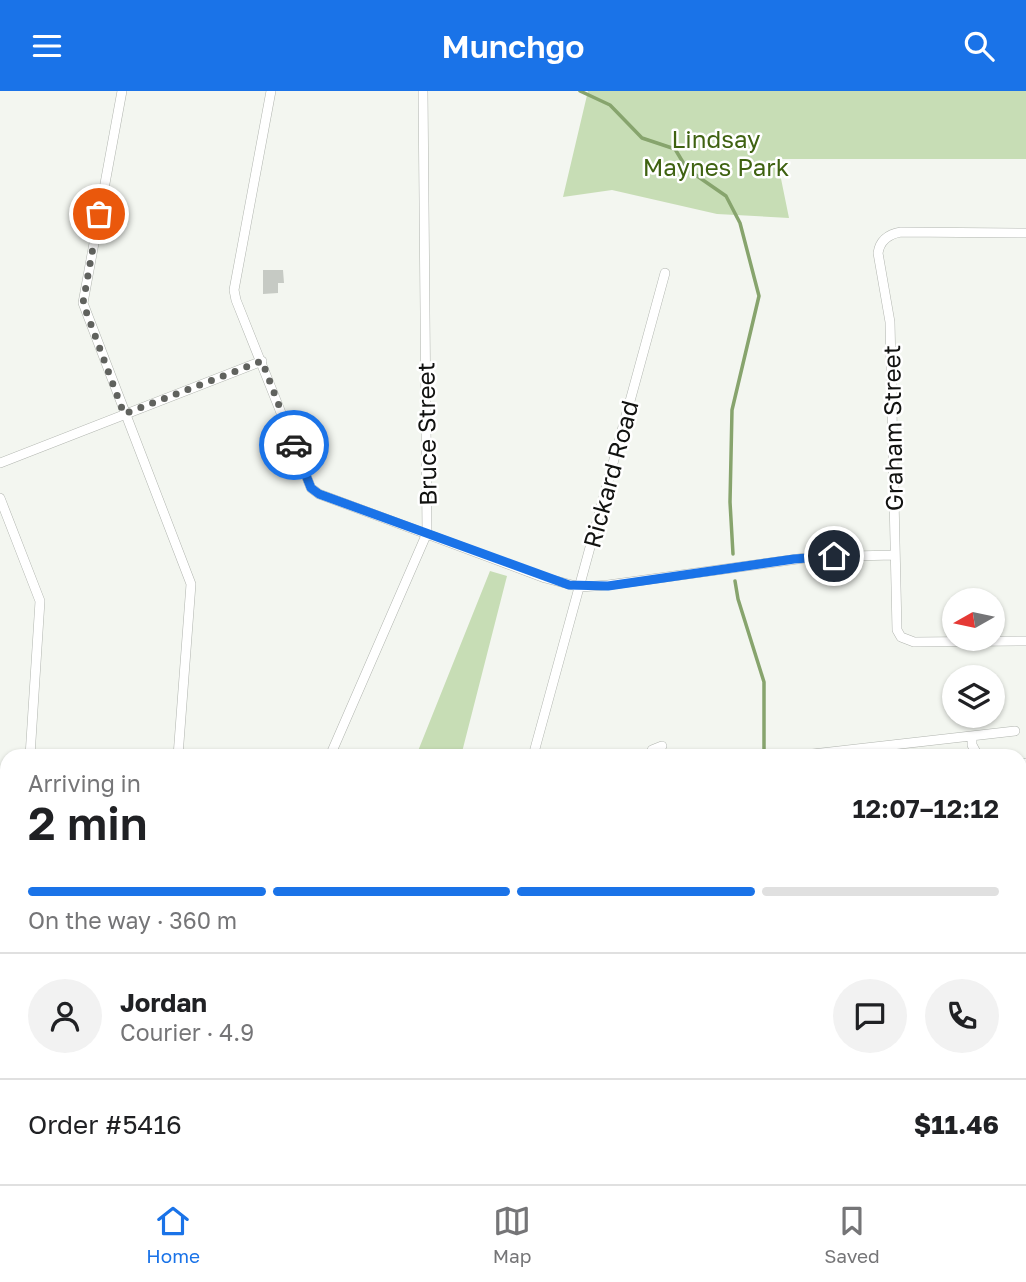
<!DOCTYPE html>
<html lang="en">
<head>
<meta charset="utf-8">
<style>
	:root { --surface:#fff; --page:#f2f2f2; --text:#202124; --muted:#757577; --line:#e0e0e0; --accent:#1a73e8 }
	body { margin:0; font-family:"Golos Text",sans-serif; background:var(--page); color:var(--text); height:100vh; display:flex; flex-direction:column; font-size:26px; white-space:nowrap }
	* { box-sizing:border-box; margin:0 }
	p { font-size:23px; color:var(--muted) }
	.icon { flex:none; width:38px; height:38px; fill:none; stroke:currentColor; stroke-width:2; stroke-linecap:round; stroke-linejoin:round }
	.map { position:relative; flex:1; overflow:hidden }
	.panel { position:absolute; left:0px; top:658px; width:1027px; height:436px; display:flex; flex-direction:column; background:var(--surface); border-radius:21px 21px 0 0; box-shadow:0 2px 5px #0004 }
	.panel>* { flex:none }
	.needle { width:46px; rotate:261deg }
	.buttons { position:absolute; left:942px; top:497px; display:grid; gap:14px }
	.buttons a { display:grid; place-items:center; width:63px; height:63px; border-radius:50%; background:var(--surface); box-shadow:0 2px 5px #0004; font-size:35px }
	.pin { position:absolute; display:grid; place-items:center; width:60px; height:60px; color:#fff; margin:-30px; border:4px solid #fff; border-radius:50%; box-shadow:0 2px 7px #0007 }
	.courier { position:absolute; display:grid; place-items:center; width:70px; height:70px; margin:-35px; border:5px solid #1a73e8; border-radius:50%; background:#fff; color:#222; box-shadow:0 2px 9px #0007 }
	.head em { font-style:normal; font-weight:600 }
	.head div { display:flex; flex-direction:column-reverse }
	.head { display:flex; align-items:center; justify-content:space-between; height:119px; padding:0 28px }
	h1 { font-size:46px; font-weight:600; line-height:52px }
	.bar { display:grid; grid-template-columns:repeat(4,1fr); gap:10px 7px; align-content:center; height:84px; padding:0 28px }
	.bar i { height:9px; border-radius:5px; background:var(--line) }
	.bar .on { background:var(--accent) }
	.bar p { grid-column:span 4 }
	.line { display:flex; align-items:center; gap:18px; padding:0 28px; border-top:2px solid var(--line) }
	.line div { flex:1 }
	.round { display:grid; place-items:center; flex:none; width:74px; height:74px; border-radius:37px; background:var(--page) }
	header { display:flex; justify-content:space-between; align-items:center; height:91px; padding:0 28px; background:var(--accent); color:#fff; font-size:32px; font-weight:600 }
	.menu { display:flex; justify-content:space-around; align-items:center; height:98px; border-top:2px solid var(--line); background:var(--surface); font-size:19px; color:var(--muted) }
	.menu a { display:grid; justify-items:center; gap:4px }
	.menu .on { color:var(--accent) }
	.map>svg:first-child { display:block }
</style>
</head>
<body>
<header><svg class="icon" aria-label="menu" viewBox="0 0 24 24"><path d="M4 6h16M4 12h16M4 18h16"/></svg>Munchgo<svg class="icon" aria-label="search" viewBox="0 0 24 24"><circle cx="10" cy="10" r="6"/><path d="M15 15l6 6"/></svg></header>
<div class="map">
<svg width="1026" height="1093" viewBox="0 0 1026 1093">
	<rect width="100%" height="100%" fill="#f3f6f0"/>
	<!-- built -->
	<path fill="#e7eee1" d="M 603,1087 L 792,1087 L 792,1093 L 605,1093 Z"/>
	<!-- green -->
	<path fill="#c7ddb5" d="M 588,0 L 1026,0 L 1026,68 L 777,68 L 789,127 L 717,123 L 612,99 L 563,106 Z
		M 490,480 L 507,485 L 461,665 L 416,665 Z"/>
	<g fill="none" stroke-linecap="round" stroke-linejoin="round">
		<!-- stream -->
		<path stroke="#87a46d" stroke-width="3.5" d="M 580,0 L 610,14 L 642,47 L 675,58 L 687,78 L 726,105 L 740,132 L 759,205 L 732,319 L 730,411 L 733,463
			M 735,490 L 738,508 L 764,591 L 764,665
			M 708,1087 L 710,1093"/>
	</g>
	<!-- building -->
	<path fill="#c6cac4" d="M 263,179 L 283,179 L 284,192 L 278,192 L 278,202 L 263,203 Z"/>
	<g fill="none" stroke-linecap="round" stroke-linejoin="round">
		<defs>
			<path id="lane" d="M 1020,1037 L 1026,1037
				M 622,1087 L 624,1093
				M 976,1087 L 977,1093
				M 379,1093 L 385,1087
				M 1013,1093 L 1013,1087"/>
			<path id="street" d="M 122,0 L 83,212 L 191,493 L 178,665
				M 271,0 L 234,199 L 236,209 L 311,397 L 319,403 L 545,487 L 580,496 L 608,494 L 812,466 L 894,464
				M 1026,142 L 901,141 C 889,143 880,149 878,162 L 890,231 L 897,539 L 901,546 L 914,551 L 1026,550
				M 0,372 L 262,270
				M 0,407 L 40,510 L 30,665
				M 972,646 L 972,654 L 978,665
				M 330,665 L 427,442 L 423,0
				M 533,665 L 665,182
				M 650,665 L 652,659 L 662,655
				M 795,665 L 1015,640
				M 1020,674 L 1026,672
				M 1020,916 L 1026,914
				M 1020,947 L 1026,947
				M 0,1016 L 7,965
				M 532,1087 L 534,1093
				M 136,1093 L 138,1087"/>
			<path id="secondary" d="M 1020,992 L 1026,992
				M 805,1093 L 805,1087"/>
		</defs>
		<!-- lane casing -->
		<use href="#lane" stroke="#b1b5af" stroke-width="6"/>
		<!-- street casing -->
		<use href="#street" stroke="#b1b5af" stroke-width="10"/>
		<!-- secondary casing -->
		<use href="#secondary" stroke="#b1b5af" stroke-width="14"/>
		<!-- lane -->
		<use href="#lane" stroke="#fff" stroke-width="4.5"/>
		<!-- street -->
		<use href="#street" stroke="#fff" stroke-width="9"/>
		<!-- secondary -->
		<use href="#secondary" stroke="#fff" stroke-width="12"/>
	</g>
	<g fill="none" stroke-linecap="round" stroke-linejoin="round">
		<!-- done -->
		<path stroke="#60625e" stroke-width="7" stroke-dasharray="0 12.6" d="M 99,123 L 83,212 L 124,323 L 262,270 L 294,354"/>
		<!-- route -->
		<path stroke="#1a73e8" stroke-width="9" d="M 294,354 L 311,397 L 319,403 L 569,494 L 608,495 L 794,468 L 834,465"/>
	</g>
	<g text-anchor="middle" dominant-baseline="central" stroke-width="5" stroke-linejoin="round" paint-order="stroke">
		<!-- park labels -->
		<g font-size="24" fill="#3f6211" stroke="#fff">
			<text x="716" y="47">Lindsay<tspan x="716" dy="28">Maynes Park</tspan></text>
		</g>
		<!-- street labels -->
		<g font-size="24" fill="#111210" stroke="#fff">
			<text transform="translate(892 337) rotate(-91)">Graham Street</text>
			<text transform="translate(426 343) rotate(-91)">Bruce Street</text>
			<text transform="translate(610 383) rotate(-75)">Rickard Road</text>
		</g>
	</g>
</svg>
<div class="buttons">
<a><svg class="needle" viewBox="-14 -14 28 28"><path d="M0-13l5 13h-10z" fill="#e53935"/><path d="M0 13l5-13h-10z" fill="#757577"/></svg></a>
<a><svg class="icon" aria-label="layers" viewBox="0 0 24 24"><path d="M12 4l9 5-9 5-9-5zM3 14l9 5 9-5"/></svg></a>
</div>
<div class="pin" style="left:99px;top:123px;background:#ea580c"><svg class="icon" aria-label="bag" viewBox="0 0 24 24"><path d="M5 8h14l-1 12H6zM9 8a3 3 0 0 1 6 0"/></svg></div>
<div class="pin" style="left:834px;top:465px;background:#1f2937"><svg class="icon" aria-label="home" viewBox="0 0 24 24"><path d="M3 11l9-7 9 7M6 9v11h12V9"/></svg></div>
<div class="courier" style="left:294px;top:354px"><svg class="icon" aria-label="car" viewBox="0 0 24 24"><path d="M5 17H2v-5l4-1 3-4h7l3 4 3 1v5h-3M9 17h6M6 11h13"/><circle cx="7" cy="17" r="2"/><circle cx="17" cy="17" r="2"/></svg></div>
<section class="panel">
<div class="head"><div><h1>2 min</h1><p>Arriving in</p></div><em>12:07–12:12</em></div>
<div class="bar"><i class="on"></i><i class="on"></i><i class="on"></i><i></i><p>On the way · 360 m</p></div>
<div class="line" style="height:126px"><a class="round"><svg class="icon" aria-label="person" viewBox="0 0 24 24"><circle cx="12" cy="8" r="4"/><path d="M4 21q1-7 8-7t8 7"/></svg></a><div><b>Jordan</b><p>Courier · 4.9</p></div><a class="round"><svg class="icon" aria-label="chat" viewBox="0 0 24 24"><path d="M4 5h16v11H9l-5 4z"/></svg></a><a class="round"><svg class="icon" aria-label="phone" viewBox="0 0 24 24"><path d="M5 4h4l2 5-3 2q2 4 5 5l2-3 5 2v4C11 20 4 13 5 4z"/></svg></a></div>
<div class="line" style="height:91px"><div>Order #5416</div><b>$11.46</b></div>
</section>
</div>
<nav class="menu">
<a class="on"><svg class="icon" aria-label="home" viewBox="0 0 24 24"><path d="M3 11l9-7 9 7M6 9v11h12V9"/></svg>Home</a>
<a><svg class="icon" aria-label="map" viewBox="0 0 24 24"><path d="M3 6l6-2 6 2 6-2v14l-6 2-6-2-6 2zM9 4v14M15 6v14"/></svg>Map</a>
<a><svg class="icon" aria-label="saved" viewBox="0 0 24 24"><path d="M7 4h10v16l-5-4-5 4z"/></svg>Saved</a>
</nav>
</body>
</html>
